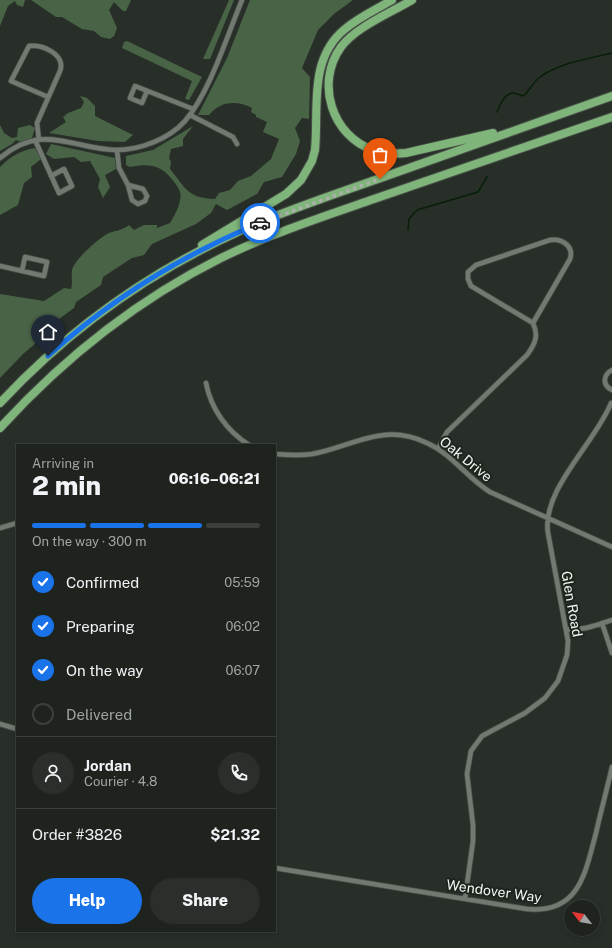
<!DOCTYPE html>
<html lang="en">
<head>
<meta charset="utf-8">
<style>
	:root { --surface:#1e231e; --page:#2b2f2b; --text:#f1f3f6; --muted:#a1a4a4; --line:#3c403c; --accent:#1a73e8 }
	body { margin:0; font-family:"Public Sans",sans-serif; background:var(--page); color:var(--text); height:100vh; display:flex; flex-direction:column; font-size:15px; white-space:nowrap }
	* { box-sizing:border-box; margin:0 }
	p { font-size:13px; color:var(--muted) }
	.icon { flex:none; width:22px; height:22px; fill:none; stroke:currentColor; stroke-width:2; stroke-linecap:round; stroke-linejoin:round }
	.map { position:relative; flex:1; overflow:hidden }
	.drawer { position:absolute; left:16px; top:444px; width:260px; height:488px; display:flex; flex-direction:column; background:var(--surface); border-radius:0px; box-shadow:0 2px 6px #0003,0 0 0 1px var(--line) }
	.drawer>* { flex:none }
	.needle { width:26px; rotate:301deg }
	.controls { position:absolute; left:564px; top:900px; display:grid; gap:8px }
	.controls a { display:grid; place-items:center; width:36px; height:36px; border-radius:50%; background:var(--surface); box-shadow:0 2px 6px #0003,0 0 0 1px var(--line); font-size:20px }
	.pin { position:absolute; display:grid; place-items:center; width:34px; height:34px; color:#fff; margin:-41px -17px; border-radius:50% 50% 50% 0; rotate:-45deg; box-shadow:0 0 4px #0007 }
	.pin .icon { rotate:45deg }
	.courier { position:absolute; display:grid; place-items:center; width:40px; height:40px; margin:-20px; border:3px solid #1a73e8; border-radius:50%; background:#fff; color:#222; box-shadow:0 1px 5px #0007 }
	.overview em { font-style:normal; font-weight:800 }
	.overview div { display:flex; flex-direction:column-reverse }
	.overview { display:flex; align-items:center; justify-content:space-between; height:68px; padding:0 16px }
	h1 { font-size:26px; font-weight:800; line-height:30px }
	.bar { display:grid; grid-template-columns:repeat(4,1fr); gap:6px 4px; align-content:center; height:48px; padding:0 16px }
	.bar i { height:5px; border-radius:3px; background:var(--line) }
	.bar .on { background:var(--accent) }
	.bar p { grid-column:span 4 }
	.line { display:flex; align-items:center; gap:10px; padding:0 16px; border-top:1px solid var(--line) }
	.line div { flex:1 }
	.round { display:grid; place-items:center; flex:none; width:42px; height:42px; border-radius:21px; background:var(--page) }
	ol { padding:0 16px; list-style:none }
	li { display:flex; align-items:center; gap:12px; height:44px }
	li p { margin-inline-start:auto }
	li .icon { padding:4px; border-radius:50%; background:var(--accent); color:#fff; stroke-width:4 }
	li:last-child { color:var(--muted) }
	li i { width:22px; height:22px; border:2px solid var(--line); border-radius:50% }
	.cta { display:flex; gap:8px; margin-top:auto; padding:8px 16px }
	.cta a { flex:1; height:46px; border-radius:24px; background:var(--accent); color:#fff; font-size:16px; font-weight:800; line-height:46px; text-align:center }
	.cta a+a { background:var(--page); color:var(--text) }
	.map>svg:first-child { display:block }
</style>
</head>
<body>
<div class="map">
<svg width="612" height="948" viewBox="0 0 612 948">
	<rect width="100%" height="100%" fill="#282f28"/>
	<!-- forest -->
	<path fill="#496347" d="M 0,0 L 25,0 L 23,7 L 17,5 L 15,1 L 8,6 L 0,26 Z
		M 31,0 L 131,0 L 126,11 L 123,11 L 114,2 L 109,10 L 117,28 L 114,36 L 110,39 L 101,37 L 94,31 L 82,29 L 62,17 L 56,17 Z
		M 229,0 L 234,0 L 210,59 L 203,59 Z
		M 250,0 L 353,0 L 334,14 L 318,30 L 302,68 L 310,77 L 309,119 L 302,118 L 295,128 L 300,141 L 296,154 L 282,177 L 264,182 L 257,194 L 227,210 L 216,204 L 211,213 L 196,224 L 152,244 L 144,255 L 132,258 L 103,277 L 101,285 L 76,302 L 74,308 L 55,322 L 51,330 L 23,354 L 0,378 L 0,294 L 44,301 L 64,288 L 71,289 C 73,282 71,276 72,270 C 74,260 98,239 107,234 C 114,230 120,232 129,225 L 134,230 L 144,225 L 157,225 L 157,228 L 170,223 C 174,216 179,208 180,200 C 182,193 179,189 175,183 C 162,165 151,163 130,167 L 126,165 L 126,156 L 153,150 L 193,126 L 183,139 L 183,146 L 171,149 L 169,158 L 171,162 L 170,169 C 186,189 188,198 215,199 L 219,193 L 230,190 L 238,181 L 251,176 L 271,159 L 279,139 L 263,132 L 267,122 L 256,117 L 256,115 L 251,112 L 252,108 C 237,100 220,101 209,115 L 198,115 L 227,58 Z
		M 127,41 L 202,77 L 189,100 L 185,99 L 192,81 L 122,48 L 124,42 Z
		M 80,96 L 87,98 L 95,106 L 95,116 L 133,135 L 125,142 L 98,141 L 49,133 L 66,122 L 63,117 L 68,113 L 81,108 L 84,102 Z
		M 0,125 L 4,133 L 12,138 L 17,137 L 18,128 L 30,125 L 35,128 L 32,138 L 23,143 L 16,140 L 12,144 L 0,151 Z
		M 51,144 L 115,158 L 116,169 L 105,175 L 110,187 L 103,198 L 98,187 L 100,179 L 90,161 L 81,162 L 74,157 L 54,159 L 46,154 Z
		M 35,148 L 41,159 L 31,167 L 32,177 L 24,183 L 18,205 L 0,215 L 0,167 C 10,157 21,150 35,148 Z"/>
	<g fill="none" stroke-linecap="round" stroke-linejoin="round">
		<!-- stream -->
		<path stroke="#071f06" stroke-width="1.5" d="M 497,112 C 500,105 505,92 514,93 C 517,94 520,95 523,96 C 530,91 533,82 540,77 C 561,62 588,59 612,53
			M 408,230 L 409,219 L 417,210 L 478,192 L 487,177"/>
		<defs>
			<path id="street" d="M 147,91 L 142,103 L 130,98 L 135,86 L 193,109
				M 190,115 L 233,137 L 237,144
				M 35,140 L 59,193 L 72,186 L 64,169 L 51,176
				M 39,140 L 37,123 L 60,71 C 66,55 43,44 29,46 L 11,81 L 48,97
				M 117,150 L 119,168 L 128,185 L 132,200 L 138,204 L 145,201 L 147,196 L 143,189 L 128,185
				M 0,158 C 43,122 72,149 116,150 C 140,150 169,139 185,121 C 210,92 227,36 242,0
				M 0,266 L 44,276 L 47,262 L 25,257 L 22,271
				M 612,370 C 603,375 602,385 612,390
				M 206,383 C 211,409 227,431 249,445
				M 438,449 L 447,432 L 527,355 C 535,344 539,336 533,323 L 471,286 L 468,279 L 468,272 L 476,265 L 550,240 C 563,238 574,247 570,259 L 533,323
				M 275,454 C 287,455 299,456 312,454 C 354,446 383,422 427,443 C 452,454 467,478 490,492 L 612,547
				M 0,528 L 17,523
				M 602,623 L 612,653
				M 566,629 C 582,631 597,625 612,620
				M 0,724 L 17,729
				M 275,868 L 527,909 C 579,914 585,874 596,833 C 601,811 607,789 612,767
				M 465,899 L 473,841 L 473,825 L 467,774 L 471,751 L 482,736 L 525,713 L 545,698 L 558,681 L 567,655 L 568,641 L 548,533 C 541,490 596,442 611,403"/>
			<path id="highway" d="M 412,0 C 390,13 356,27 341,47 C 315,83 332,136 373,150 C 384,154 395,154 406,153 L 493,133
				M 202,245 L 286,194 L 301,180 L 312,161 L 315,150 C 319,108 308,59 345,29 C 359,17 377,9 392,0
				M 0,403 C 68,330 151,271 242,230 C 291,208 342,192 392,174 C 465,148 539,122 612,96
				M 0,428 C 63,359 137,300 221,258 C 270,234 322,217 374,199 C 453,171 533,145 612,117"/>
		</defs>
		<!-- street casing -->
		<use href="#street" stroke="#474d47" stroke-width="6"/>
		<!-- highway casing -->
		<use href="#highway" stroke="#474d47" stroke-width="10"/>
		<!-- street -->
		<use href="#street" stroke="#727971" stroke-width="4.5"/>
		<!-- highway -->
		<use href="#highway" stroke="#7fb57a" stroke-width="8"/>
	</g>
	<g fill="none" stroke-linecap="round" stroke-linejoin="round">
		<!-- done -->
		<path stroke="#abb0ab" stroke-width="4" stroke-dasharray="0 7.2" d="M 260,223 L 380,179"/>
		<!-- route -->
		<path stroke="#1a73e8" stroke-width="5" d="M 48,356 C 110,300 182,255 260,223"/>
	</g>
	<g text-anchor="middle" dominant-baseline="central" stroke-width="4" stroke-linejoin="round" paint-order="stroke">
		<!-- street labels -->
		<g font-size="14" fill="#f1f6f1" stroke="#1f251e">
			<text transform="translate(466 459) rotate(39)">Oak Drive</text>
			<text transform="translate(572 604) rotate(80)">Glen Road</text>
			<text transform="translate(494 891) rotate(8)">Wendover Way</text>
		</g>
	</g>
</svg>
<div class="controls">
<a><svg class="needle" viewBox="-14 -14 28 28"><path d="M0-13l5 13h-10z" fill="#e53935"/><path d="M0 13l5-13h-10z" fill="#a1a4a4"/></svg></a>
</div>
<div class="pin" style="left:380px;top:179px;background:#ea580c"><svg class="icon" aria-label="bag" viewBox="0 0 24 24"><path d="M5 8h14l-1 12H6zM9 8a3 3 0 0 1 6 0"/></svg></div>
<div class="pin" style="left:48px;top:356px;background:#1f2937"><svg class="icon" aria-label="home" viewBox="0 0 24 24"><path d="M3 11l9-7 9 7M6 9v11h12V9"/></svg></div>
<div class="courier" style="left:260px;top:223px"><svg class="icon" aria-label="car" viewBox="0 0 24 24"><path d="M5 17H2v-5l4-1 3-4h7l3 4 3 1v5h-3M9 17h6M6 11h13"/><circle cx="7" cy="17" r="2"/><circle cx="17" cy="17" r="2"/></svg></div>
<section class="drawer">
<div class="overview"><div><h1>2 min</h1><p>Arriving in</p></div><em>06:16–06:21</em></div>
<div class="bar"><i class="on"></i><i class="on"></i><i class="on"></i><i></i><p>On the way · 300 m</p></div>
<ol>
<li><svg class="icon" aria-label="check" viewBox="0 0 24 24"><path d="M5 12l5 5 9-10"/></svg>Confirmed<p>05:59</p></li>
<li><svg class="icon" aria-label="check" viewBox="0 0 24 24"><path d="M5 12l5 5 9-10"/></svg>Preparing<p>06:02</p></li>
<li><svg class="icon" aria-label="check" viewBox="0 0 24 24"><path d="M5 12l5 5 9-10"/></svg>On the way<p>06:07</p></li>
<li><i></i>Delivered</li>
</ol>
<div class="line" style="height:72px"><a class="round"><svg class="icon" aria-label="person" viewBox="0 0 24 24"><circle cx="12" cy="8" r="4"/><path d="M4 21q1-7 8-7t8 7"/></svg></a><div><b>Jordan</b><p>Courier · 4.8</p></div><a class="round"><svg class="icon" aria-label="phone" viewBox="0 0 24 24"><path d="M5 4h4l2 5-3 2q2 4 5 5l2-3 5 2v4C11 20 4 13 5 4z"/></svg></a></div>
<div class="line" style="height:52px"><div>Order #3826</div><b>$21.32</b></div>
<div class="cta"><a>Help</a><a>Share</a></div>
</section>
</div>
</body>
</html>
